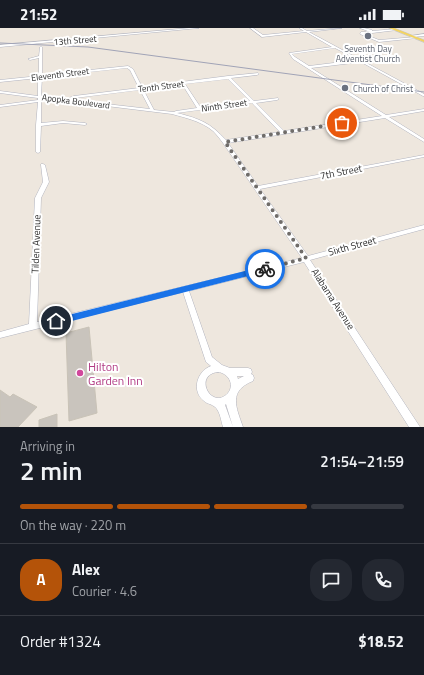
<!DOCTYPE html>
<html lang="en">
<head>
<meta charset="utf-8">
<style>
	:root { --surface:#171b24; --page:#242831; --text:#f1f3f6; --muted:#9ea1a6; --line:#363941; --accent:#b45309 }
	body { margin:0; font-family:"Titillium Web",sans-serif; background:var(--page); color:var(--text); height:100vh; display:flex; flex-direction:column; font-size:15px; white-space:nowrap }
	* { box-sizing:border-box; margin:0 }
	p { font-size:13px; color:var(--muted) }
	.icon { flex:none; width:22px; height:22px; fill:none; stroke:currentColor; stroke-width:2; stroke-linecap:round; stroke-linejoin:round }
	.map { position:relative; height:399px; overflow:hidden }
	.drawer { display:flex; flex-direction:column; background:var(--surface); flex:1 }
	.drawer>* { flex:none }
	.pin { position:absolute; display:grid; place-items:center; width:34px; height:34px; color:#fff; margin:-17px; border:2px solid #fff; border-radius:50%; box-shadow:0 1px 4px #0007 }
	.courier { position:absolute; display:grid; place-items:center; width:40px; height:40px; margin:-20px; border:3px solid #1a73e8; border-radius:50%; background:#fff; color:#222; box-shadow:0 1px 5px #0007 }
	.summary em { font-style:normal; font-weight:600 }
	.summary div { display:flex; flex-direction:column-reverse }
	.summary { display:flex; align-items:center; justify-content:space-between; height:68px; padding:0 20px }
	h1 { font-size:26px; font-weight:600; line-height:30px }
	.bar { display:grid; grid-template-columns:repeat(4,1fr); gap:6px 4px; align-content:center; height:48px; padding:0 20px }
	.bar i { height:5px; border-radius:3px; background:var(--line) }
	.bar .active { background:var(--accent) }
	.bar p { grid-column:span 4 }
	.line { display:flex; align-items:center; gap:10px; padding:0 20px; border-top:1px solid var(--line) }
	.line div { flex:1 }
	.round { display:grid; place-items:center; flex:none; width:42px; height:42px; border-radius:16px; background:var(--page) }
	.status { display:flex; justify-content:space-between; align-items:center; height:28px; padding:0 20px; background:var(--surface); direction:ltr }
	.status svg { height:11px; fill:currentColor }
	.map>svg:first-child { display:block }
</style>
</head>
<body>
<div class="status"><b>21:52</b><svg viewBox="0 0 49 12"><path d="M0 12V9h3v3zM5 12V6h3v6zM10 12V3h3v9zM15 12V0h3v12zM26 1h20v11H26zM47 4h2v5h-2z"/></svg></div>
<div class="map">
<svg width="424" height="399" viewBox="0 0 424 399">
	<rect width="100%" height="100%" fill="#eee7de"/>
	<!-- building -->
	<path fill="#c9c4bd" stroke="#c9c3b7" d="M 89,299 L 97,385 L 69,393 L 66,305 Z
		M 0,362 L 10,369 L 13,366 L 37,379 L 18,399 L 0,399 Z
		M 57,386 L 57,399 L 39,399 L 39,392 Z"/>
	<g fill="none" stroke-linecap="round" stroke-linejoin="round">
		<defs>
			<path id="minor" d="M 190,0 L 199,0 L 0,19 L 0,17 Z
				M 250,0 L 253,0 L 263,7 L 304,3 L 299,0 L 302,0 L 307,3 L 342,0 L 309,4 L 424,66 L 424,68 L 423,68 L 361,34 L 311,40 L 386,87 L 424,81 L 424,83 L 389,89 L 424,111 L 424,114 L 385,90 L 228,115 L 258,158 L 424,127 L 424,129 L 260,161 L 308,228 L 424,197 L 424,201 L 310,232 L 420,399 L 409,399 L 304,234 L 189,263 L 212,329 L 222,337 L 230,340 L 248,340 L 251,341 L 252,344 L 251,346 L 253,347 L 254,350 L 253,353 C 228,363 236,379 243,399 L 233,399 L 226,376 L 225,377 L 233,399 L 223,399 C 221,393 220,383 215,379 C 212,376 207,376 204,373 C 191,363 197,343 211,338 L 206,334 L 205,331 L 183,264 L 0,310 L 0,304 L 29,296 L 35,170 L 43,154 L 41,137 L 41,136 L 43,136 L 45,137 L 49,154 L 41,170 L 37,294 L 302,230 L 223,115 C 220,111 217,107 213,103 C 201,93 186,90 172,86 L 41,70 L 41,95 L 63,93 L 85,95 L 87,96 L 85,97 L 63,95 L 41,98 L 40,124 L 38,125 L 36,124 L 36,97 L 38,74 L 0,79 L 0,77 L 38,72 L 38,70 L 0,65 L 0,63 L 38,68 L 38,50 L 0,54 L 0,52 L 39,48 L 39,30 L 30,32 L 28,31 L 39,28 L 40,19 L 41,18 L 42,19 L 42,47 L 128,38 L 133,41 L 142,59 L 228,48 L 258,45 L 259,46 L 257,47 L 231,50 L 254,73 L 278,70 L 279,71 L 277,72 L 256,75 L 284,103 L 382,88 L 293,31 L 289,25 L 332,19 L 306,4 L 262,9 ZM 335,20 L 358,32 L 309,38 L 295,29 L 292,26 ZM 127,40 L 130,42 L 139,60 L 74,68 L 66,71 L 41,68 L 42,49 ZM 228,51 L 250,73 L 201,80 L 185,56 ZM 182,56 L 197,80 L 176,83 L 174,84 L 154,82 L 143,61 ZM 140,62 L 150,81 L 71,72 L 75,70 ZM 252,75 L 280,104 L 226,112 C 210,95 201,91 177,85 ZM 218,344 C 228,345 235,356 228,365 C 212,383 192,347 218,344 ZM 237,348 L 244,348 L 238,351 Z
				M 360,0 L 364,0 L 372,2 L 372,3 L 396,1 L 397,2 L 364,6 L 379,12 L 416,9 L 417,10 L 379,14 L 360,6 L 361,4 L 370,4 Z
				M 424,6 L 424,8 L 412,9 L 411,8 Z"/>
			<path id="major" d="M 389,0 L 394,0 L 424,12 L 424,14 Z"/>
		</defs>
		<!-- minor casing -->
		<use href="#minor" stroke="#b2b4bf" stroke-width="1"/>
		<!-- major casing -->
		<use href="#major" stroke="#c8c8c8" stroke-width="1"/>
		<!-- minor -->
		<use href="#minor" fill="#fff" fill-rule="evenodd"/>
		<!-- major -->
		<use href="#major" fill="#f3d35e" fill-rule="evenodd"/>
		<!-- rail -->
		<path stroke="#a0a3b6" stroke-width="1" d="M 0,15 L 88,19 L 424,64"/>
	</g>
	<!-- route -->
	<path fill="#1a73e8" d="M 265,238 L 268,239 L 268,243 L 56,297 L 51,293 L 56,290 Z"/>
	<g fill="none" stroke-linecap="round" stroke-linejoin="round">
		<!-- done -->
		<path stroke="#706d6a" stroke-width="4" stroke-dasharray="0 7.2" d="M 265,241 L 306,230 L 225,114 L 342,95"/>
	</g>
	<!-- markers -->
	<g fill="#6b7280" stroke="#fff" stroke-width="1.5">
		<circle cx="368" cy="8" r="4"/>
		<circle cx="345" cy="60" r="4"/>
	</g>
	<circle fill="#d1479c" stroke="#fff" stroke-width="1.5" cx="80" cy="345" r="4"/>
	<g text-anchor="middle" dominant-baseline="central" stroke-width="4" stroke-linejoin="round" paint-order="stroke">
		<!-- far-street labels -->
		<g font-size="9" fill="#2c2c2c" stroke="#fff">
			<text transform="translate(75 12) rotate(-5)">13th Street</text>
			<text transform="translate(60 46) rotate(-7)">Eleventh Street</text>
			<text transform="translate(161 58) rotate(-7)">Tenth Street</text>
			<text transform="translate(76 73) rotate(7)">Apopka Boulevard</text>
			<text transform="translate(224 77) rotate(-8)">Ninth Street</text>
		</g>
		<!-- far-worship labels -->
		<g font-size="9" fill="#5b616d" stroke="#fff">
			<text x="368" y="20">Seventh Day<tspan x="368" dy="10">Adventist Church</tspan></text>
			<text x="353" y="60" text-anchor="start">Church of Christ</text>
		</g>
		<!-- street labels -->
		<g font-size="10" fill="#2c2c2c" stroke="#fff">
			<text transform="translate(341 144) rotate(-11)">7th Street</text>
			<text transform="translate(36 216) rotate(-88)">Tilden Avenue</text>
			<text transform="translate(352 218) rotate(-15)">Sixth Street</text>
			<text transform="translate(333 271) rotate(57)">Alabama Avenue</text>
		</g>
		<!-- near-hotel labels -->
		<g font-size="12" fill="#b23c85" stroke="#fff" text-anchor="start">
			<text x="88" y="338">Hilton<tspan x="88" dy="14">Garden Inn</tspan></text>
		</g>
	</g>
</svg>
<div class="pin" style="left:342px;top:95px;background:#ea580c"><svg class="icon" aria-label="bag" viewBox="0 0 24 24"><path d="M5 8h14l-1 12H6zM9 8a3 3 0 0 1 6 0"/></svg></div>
<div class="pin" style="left:56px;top:293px;background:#1f2937"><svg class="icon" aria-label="home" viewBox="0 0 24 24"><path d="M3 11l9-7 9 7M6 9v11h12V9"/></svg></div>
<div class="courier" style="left:265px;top:241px"><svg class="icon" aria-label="bike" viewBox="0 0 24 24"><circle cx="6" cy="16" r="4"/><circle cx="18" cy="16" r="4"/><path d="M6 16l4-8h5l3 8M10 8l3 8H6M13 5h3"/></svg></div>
</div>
<section class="drawer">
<div class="summary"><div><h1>2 min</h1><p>Arriving in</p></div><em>21:54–21:59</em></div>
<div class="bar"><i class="active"></i><i class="active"></i><i class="active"></i><i></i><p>On the way · 220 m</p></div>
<div class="line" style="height:72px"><b class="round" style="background:var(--accent);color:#fff">A</b><div><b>Alex</b><p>Courier · 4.6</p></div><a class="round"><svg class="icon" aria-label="chat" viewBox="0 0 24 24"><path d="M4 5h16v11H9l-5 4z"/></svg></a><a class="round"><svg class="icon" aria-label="phone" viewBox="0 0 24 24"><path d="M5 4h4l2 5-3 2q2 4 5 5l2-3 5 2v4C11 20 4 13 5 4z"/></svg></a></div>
<div class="line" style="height:52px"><div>Order #1324</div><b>$18.52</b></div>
</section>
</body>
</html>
